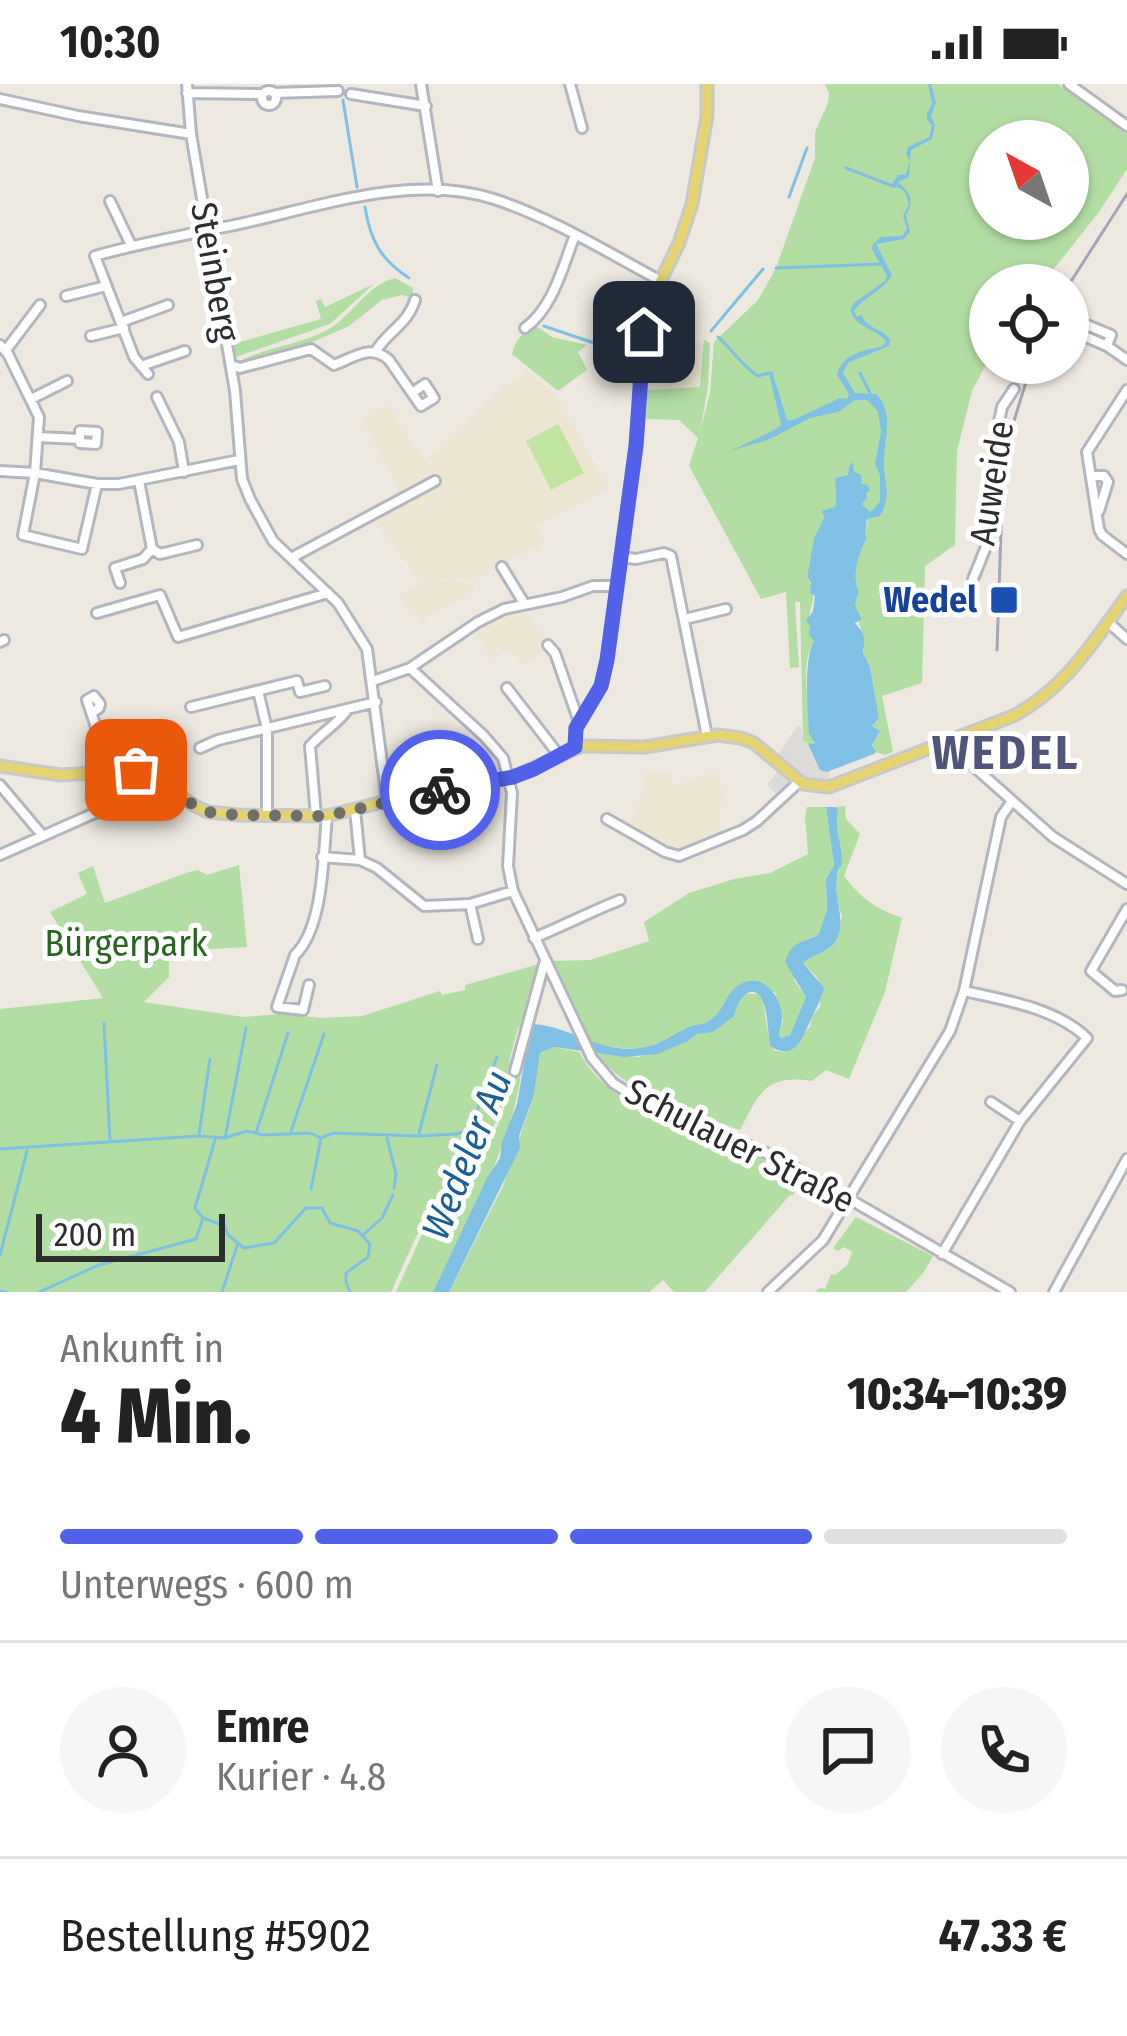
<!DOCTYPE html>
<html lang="de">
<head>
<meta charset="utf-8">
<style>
	:root { --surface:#fff; --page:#f6f6f6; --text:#222; --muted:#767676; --line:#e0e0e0; --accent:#5261e9 }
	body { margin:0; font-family:"Fira Sans Condensed",sans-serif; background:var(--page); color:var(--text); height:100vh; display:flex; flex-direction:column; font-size:45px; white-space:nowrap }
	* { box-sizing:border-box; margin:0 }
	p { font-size:39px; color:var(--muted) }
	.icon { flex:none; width:66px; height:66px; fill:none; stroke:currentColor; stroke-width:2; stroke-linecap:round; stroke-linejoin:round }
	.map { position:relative; height:1208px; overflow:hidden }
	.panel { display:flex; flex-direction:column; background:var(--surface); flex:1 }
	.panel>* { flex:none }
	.needle { width:78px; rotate:320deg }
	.controls { position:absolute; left:969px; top:36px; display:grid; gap:24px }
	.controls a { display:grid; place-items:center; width:120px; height:120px; border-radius:50%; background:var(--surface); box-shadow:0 3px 9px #0004; font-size:60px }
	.scale { position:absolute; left:36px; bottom:30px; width:189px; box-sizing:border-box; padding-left:12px; border:6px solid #2d2d2d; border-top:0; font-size:33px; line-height:42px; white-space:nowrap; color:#2d2d2d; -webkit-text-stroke:9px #fff; paint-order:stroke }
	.pin { position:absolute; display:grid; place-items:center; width:102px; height:102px; color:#fff; margin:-51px; border-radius:24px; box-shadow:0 6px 18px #0006 }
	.courier { position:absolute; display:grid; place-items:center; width:120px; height:120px; margin:-60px; border:9px solid #5261e9; border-radius:50%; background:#fff; color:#222; box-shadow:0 3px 15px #0007 }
	.summary em { font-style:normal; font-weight:800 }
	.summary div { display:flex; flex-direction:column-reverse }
	.summary { display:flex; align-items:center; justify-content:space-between; height:204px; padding:0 60px }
	h1 { font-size:78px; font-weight:800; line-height:90px }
	.bar { display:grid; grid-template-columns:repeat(4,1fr); gap:18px 12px; align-content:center; height:144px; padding:0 60px }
	.bar i { height:15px; border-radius:9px; background:var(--line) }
	.bar .active { background:var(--accent) }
	.bar p { grid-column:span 4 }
	.line { display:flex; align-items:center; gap:30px; padding:0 60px; border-top:3px solid var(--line) }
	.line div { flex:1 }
	.round { display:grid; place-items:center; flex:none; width:126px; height:126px; border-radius:63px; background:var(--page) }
	.status { display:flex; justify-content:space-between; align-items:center; height:84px; padding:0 60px; background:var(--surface); direction:ltr }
	.status svg { height:33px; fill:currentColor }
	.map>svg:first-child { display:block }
</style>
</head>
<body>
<div class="status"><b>10:30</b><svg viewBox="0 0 49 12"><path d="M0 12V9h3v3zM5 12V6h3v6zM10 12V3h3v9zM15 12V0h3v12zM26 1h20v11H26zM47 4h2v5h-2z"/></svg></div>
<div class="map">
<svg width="1127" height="1208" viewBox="0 0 1127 1208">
	<rect width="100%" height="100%" fill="#ede9e1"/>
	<!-- education -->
	<path fill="#ece6d3" d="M 704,256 L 700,303 L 647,306 L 647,304 L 663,302 L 660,278 Z
		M 528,287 L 556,311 L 609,405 L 536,441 L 544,459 L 472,496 L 457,493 L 433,499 L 425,497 L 417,492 L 373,433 L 404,416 L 363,335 L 389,321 L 414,366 L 418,365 L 426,377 L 507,301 Z
		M 451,496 L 471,500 L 474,506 L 422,536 L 411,528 L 399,511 L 422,499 L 433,501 Z
		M 522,520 L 549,563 L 524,580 L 513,568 L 505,566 L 492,575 L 474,545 Z
		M 646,687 L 670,688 L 674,702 L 717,688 L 723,709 L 719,737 L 721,751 L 673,767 L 631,742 L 642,712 Z"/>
	<!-- green -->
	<path fill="#b2dea3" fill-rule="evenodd" d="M 825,0 L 1058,0 L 1127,50 L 1127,85 L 1099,128 L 1049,191 L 1037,201 L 990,201 L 990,273 L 972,307 L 957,367 L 955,461 L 925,482 L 922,599 L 882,612 L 893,668 L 885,671 L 876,668 L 872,662 L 879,649 L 872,642 L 879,634 L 870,583 L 863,569 C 870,548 847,532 859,508 C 852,490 858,470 867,454 L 865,450 L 869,429 L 861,419 L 866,407 L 869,407 L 854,389 L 853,380 L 848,391 L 835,394 L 836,419 L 835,423 L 822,430 L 824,434 L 814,454 L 807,493 C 820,516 809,518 809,538 C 809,541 813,554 814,557 C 799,582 810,621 809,650 L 815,656 L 811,661 L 803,657 L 800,518 L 795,518 L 799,583 L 790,584 L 786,508 L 761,515 L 689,382 L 698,354 L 679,336 L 646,335 L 647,306 L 700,303 L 704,256 L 710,259 L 708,304 L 700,348 L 710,308 L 714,258 L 758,216 L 776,184 L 815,74 L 815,48 L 828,19 L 829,9 ZM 990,57 L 1068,57 L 1068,135 L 990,135 Z
		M 395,194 L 413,204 L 413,214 L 402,211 L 382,216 L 349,242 L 308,260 L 242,280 L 236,279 C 265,262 306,261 335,241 C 356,225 369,201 395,194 Z
		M 374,200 L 330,240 L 236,273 L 233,260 L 321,235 L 316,217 L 321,215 L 325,223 Z
		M 533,243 L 539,244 L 552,253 L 587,261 L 578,268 L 587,286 L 558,307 L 512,270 C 514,259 522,248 533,243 Z
		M 845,722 L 846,735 L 860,750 L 844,792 C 861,814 874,824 902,834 L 885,908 L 849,995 L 826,986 L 812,997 C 766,990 759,1009 740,1046 C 690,1027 630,1014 597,969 L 639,973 L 688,957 L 697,950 L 713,947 L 732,932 L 738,916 L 744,910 L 758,910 L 763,916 L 770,961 L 775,967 L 785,968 L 810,943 L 812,932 L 820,923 C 819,914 821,902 817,894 C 814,888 806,884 803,879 L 836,856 L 842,833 L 837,814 L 836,795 L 842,777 L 835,744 L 835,723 Z
		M 807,723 L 826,723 L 834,781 L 826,795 L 827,833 L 820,850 L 803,857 L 794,896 L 806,913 L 790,951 L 782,954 L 779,950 L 783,936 L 775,908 L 731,908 C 727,918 722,926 715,933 C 708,939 652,963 642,964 C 625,966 608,962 592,960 L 551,877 L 590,876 L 649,857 L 644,838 L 689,809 L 734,795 L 770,789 L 808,770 L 805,733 Z
		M 239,781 L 247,863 L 194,866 L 169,871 L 169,893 L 144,918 L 243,933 L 280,930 L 322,934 L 362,932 L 440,907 L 442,911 L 465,906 L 465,901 L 539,880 L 541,885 L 522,942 L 518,944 L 509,978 L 514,985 L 498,1033 L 481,1070 L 467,1089 L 432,1118 L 391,1208 L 0,1208 L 0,925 L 103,914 L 50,828 L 87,810 L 78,789 L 93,782 L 105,819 L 189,788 L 198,786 L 207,791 Z
		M 554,963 L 579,968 C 614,1028 665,1029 722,1055 C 748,1067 773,1081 798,1096 L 800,1099 L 793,1111 L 790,1111 L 705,1208 L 674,1208 L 663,1196 L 649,1208 L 449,1208 L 503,1102 L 534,1011 L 540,969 Z
		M 517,989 L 521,990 C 510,1068 466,1138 433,1208 L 396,1208 L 437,1117 L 473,1089 L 484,1072 L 500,1036 Z
		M 856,1133 L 933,1172 L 924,1188 L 906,1208 L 815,1208 L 820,1204 L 825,1205 L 831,1190 L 835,1191 L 848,1180 L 852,1168 L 844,1163 L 838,1167 L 833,1164 Z"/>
	<!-- pitch -->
	<path fill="#c1e4a0" d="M 558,340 L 584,389 L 551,406 L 526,357 Z"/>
	<!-- plaza -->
	<path fill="#dddbd7" d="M 798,641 L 804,645 L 803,657 L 808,660 L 820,686 L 830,688 L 829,703 L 799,698 L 781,714 L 767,701 L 781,683 L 775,676 Z"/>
	<!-- water -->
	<path fill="#7fc0e4" d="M 928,0 L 931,0 L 936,18 L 931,32 L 935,41 L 932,55 L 911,66 L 909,93 L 898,98 C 910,108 915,117 906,131 L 910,148 L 904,155 L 876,160 L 892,191 C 881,209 866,211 854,227 L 857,233 L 861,231 C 867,244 882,245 890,255 L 889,262 L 849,278 L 843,289 L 855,309 L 876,310 C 894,329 885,351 884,375 C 883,399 893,409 880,432 L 867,435 L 865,450 L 867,454 C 859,469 851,491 859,508 C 854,521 854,523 862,535 L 855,539 C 866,552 865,553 863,569 L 870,583 L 879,634 L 872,642 L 880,647 L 872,661 L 876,668 L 874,670 L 827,688 L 820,686 L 808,660 L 815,659 L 809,650 C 808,628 803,576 814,557 L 809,551 L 810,542 L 806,537 L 813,527 L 815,512 L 810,509 L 811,499 L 807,493 L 814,454 L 824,434 L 822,427 L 835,423 L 836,419 L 835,394 L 848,391 L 849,383 L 853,378 L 854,388 L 861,391 L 862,400 L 868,401 L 870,407 L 866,408 L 867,414 L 862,420 L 870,428 L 880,418 L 880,391 L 875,380 L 881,348 L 878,327 L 867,316 L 855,316 L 838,328 L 810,334 L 770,355 L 730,367 C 741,362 773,348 781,341 L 769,289 L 772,287 L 787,336 L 793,336 L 840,314 L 847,315 L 849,310 L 837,291 C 842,269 864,267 883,262 L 886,257 C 875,244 855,244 850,225 L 855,218 L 885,197 L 887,192 L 872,165 L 873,160 L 881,153 L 902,152 L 907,145 L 903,132 L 909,120 L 905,108 L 898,103 L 892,104 L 892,100 L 898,91 L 906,90 L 910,77 L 906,70 L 908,63 L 929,53 L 932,41 L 927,36 L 927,29 L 932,20 Z
		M 826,723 L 835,723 L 838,726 C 834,744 841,757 842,774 C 842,787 838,780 837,793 C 833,816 848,837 835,858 C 829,867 812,871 803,879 L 824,904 C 821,916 817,922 812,933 C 803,952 796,979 770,962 C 768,948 768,933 764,920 C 755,895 737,913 734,932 L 713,948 L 697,950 L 688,957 L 658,970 L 625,973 L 554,963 L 540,969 L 534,1011 L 519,1052 L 520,1064 L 449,1208 L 433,1208 L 487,1094 L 500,1074 L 502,1058 L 517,1020 L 531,940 C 570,941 598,970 640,964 C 660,962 674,949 692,942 C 700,940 703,941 710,936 C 725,927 725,909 739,901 C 762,887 781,911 782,933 C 782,939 780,945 779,951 L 782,954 L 790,951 L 806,913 L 785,878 C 793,855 802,860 819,850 L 827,826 L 826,795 L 834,781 Z"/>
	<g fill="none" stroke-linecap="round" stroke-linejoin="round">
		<!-- stream -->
		<path stroke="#7fc0e4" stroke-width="3" d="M 339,0 L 339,1
			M 343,16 L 357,103
			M 846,84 L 893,102
			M 789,113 L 807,64
			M 365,123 C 370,156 381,176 409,194
			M 776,184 L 882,180
			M 544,242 L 591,258 L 631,263
			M 711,247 L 763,185
			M 718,253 C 732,265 743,283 758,292 L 769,289
			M 860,289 L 870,309
			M 104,939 L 110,1057
			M 474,1035 L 497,973
			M 256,1049 L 288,949
			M 419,1049 L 437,981
			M 199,1050 L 210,975
			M 290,1050 L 324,950
			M 225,1054 L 246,944
			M 387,1054 L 396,1090 L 394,1104
			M 215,1056 L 195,1124 L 203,1134 L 225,1142 L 228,1151 L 244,1164 L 274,1159 L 306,1124 L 322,1124 L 330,1139 L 358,1147 L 370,1160 L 368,1173 L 346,1189 L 346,1198 L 350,1208
			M 0,1065 L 199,1052 L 224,1054 L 247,1047 L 263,1051 L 310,1049 L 321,1054 L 334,1049 L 418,1052 L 457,1050 L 469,1045 L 472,1041
			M 311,1105 L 321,1054
			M 363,1151 L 382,1134 L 393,1111
			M 0,1171 L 27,1067
			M 0,1207 L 6,1208
			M 39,1208 L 99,1181 L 196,1155 L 203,1134
			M 222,1208 L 238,1159"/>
		<defs>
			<path id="minor" d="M 187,0 L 191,50 L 235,307 L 242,395 L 250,415 L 273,457 L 338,519 L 367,565 L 387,716
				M 421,0 L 438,107
				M 570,0 L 582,44
				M 1069,0 L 1127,42
				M262 14a7 7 0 1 1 14 0a7 7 0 1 1-14 0Z
				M 187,9 L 263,10
				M 274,9 L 338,7
				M 351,10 L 426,22
				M 0,15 L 78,32 L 191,50
				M 110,117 L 131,161
				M 66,212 L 106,202
				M 121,238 L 168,221
				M 525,244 C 553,224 563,182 575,151
				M 91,252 L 124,244
				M 0,261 L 8,270 L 39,333 L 35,389 L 23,451 L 82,465 L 97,400
				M 1107,262 L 1111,251 L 1082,239 L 1077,249 L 1107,262 L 1127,276
				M 6,266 L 40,221
				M 376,267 C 387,248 408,240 415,216
				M 231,281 L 240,284 L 311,265 L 334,281 C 353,274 371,259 389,276 L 421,322 L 434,314 L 425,300 L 412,309
				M 141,282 L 185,267
				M 148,290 L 134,273 L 95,172 C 140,159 184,151 230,142 C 313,125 409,88 494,115 C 552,134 607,168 661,197
				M 1127,306 L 1087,368 L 1099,445 L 1102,451 L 1127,470
				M 157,313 L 179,358 L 184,388
				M 31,315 L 67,297
				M 38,353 L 80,355 L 80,359 L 96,360 L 97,348 L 80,347 L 80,355
				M 0,387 L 35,389 L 97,400 L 119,400 L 239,376
				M 1091,392 L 1104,392 L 1108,398 L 1099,427
				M 139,397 L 152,465
				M 152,465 L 160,470 L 197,461
				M 620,473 L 636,475 L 664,469 L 671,472 L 707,652
				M 291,474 L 435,397
				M 502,483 L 524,519
				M 973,495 L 988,458 L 993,368 L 1002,323 L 1014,305
				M 120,499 L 115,484 L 143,475 L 152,465
				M 97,529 L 160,511 L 178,553 L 328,509
				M 685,535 L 726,525
				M 1108,538 L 1127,555
				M 0,558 L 4,556
				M 548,561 L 555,569 L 579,638
				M 410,584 L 484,652 L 503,674 L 512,709 L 508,782 L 513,807 L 592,974 L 613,999 L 635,1013 L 780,1075 L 1010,1208
				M 373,597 L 410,584 L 478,538 L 504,525 L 562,513 L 593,502 L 615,502
				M 507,604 L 558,670
				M 258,607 L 267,645 L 267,732
				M 191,623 L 297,597 L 300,608 L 325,602
				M 92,629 L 99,624 L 100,620 L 94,612 L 87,616 L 111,688
				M 966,650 L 977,683
				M 955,654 L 971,680 L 1053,753 L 1127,800
				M 200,664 L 218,656 L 376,618
				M 0,701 L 43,752
				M 355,726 L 360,776
				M 316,732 L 310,662 C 321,649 340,638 348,625
				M 607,735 L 665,768 L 679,772 L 743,746 L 757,737 L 799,698
				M 0,771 L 106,724 L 129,719 L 156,717 L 170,705
				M 322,773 L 360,776 L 377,784 L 424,822 L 470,820 L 513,807
				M 470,820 L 478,855
				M 534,854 C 563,842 590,828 620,816
				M 309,901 L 303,926 L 277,923 L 295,871 C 324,843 323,771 327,732
				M 1122,906 L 1115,907 L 1091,887 L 1127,825
				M 515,987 L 544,880
				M 991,1018 L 1020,1037
				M 942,1170 L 1020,1037 L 1087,954 C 1056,924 1005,916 964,907
				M 768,1208 L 823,1156 L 950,947 L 964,907 L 1001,733 L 1012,717
				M 1054,1208 L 1127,1075"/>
			<path id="major" d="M 575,663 L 576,644 L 601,602 L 607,576 L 636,362 L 644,241 L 649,221 L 679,159 L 692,120 L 707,32 L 707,0
				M 0,682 L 61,691 L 137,686 L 153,693 L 195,722 L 208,728 L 238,731 L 327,732 L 411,711 L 513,693 L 582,662 L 645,663 L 717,651 L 741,654 L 754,659 L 803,700 L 829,703 L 1013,632 C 1065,605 1093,558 1127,512"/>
		</defs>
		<!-- minor casing -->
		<use href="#minor" stroke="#b4b6bf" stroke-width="14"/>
		<!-- major casing -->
		<use href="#major" stroke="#c8c8c8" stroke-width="15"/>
		<!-- minor -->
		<use href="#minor" stroke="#fff" stroke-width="8"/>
		<!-- major -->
		<use href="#major" stroke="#e4d36f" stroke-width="9"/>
		<!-- tram -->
		<path stroke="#a4a5b5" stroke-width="3" d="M 1068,202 L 1127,110
			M 997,566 L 1003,388 L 1008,356 L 1032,279"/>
	</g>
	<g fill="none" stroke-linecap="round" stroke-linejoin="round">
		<!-- done -->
		<path stroke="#706f6c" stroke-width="12" stroke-dasharray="0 21.6" d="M 136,686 L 153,692 L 195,722 L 208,728 L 238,731 L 327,732 L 440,706"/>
		<!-- route -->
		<path stroke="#5261e9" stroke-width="15" d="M 440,706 L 513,693 L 534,685 L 575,663 L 576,644 L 601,602 L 607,576 L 636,362 L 644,248"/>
	</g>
	<!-- markers -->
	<rect fill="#1a4fb4" stroke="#fff" stroke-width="4.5" x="989" y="501" width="30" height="30" rx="6"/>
	<g text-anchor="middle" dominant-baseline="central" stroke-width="10" stroke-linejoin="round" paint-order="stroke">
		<!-- street labels -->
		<g font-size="36" fill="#2d2d2d" stroke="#fff">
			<text transform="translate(215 188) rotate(80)">Steinberg</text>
			<text transform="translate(992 399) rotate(-81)">Auweide</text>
			<text transform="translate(740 1062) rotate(27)">Schulauer Straße</text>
		</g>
		<!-- transit labels -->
		<g font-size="36" font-weight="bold" fill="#164399" stroke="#fff" text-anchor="end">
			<text x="977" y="516">Wedel</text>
		</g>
		<!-- park labels -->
		<g font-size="36" fill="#2b6422" stroke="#fff">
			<text x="126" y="860">Bürgerpark</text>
		</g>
		<!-- water labels -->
		<g font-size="39" font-style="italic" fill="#1b5f93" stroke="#fff">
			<text transform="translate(467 1071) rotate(-68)">Wedeler Au</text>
		</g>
		<!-- district labels -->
		<g font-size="48" font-weight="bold" letter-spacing="3" fill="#51557a" stroke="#fff">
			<text x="1006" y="669">WEDEL</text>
		</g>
	</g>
</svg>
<div class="controls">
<a><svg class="needle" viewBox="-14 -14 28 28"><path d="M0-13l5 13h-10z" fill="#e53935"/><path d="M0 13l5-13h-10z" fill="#767676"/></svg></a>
<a><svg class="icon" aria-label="locate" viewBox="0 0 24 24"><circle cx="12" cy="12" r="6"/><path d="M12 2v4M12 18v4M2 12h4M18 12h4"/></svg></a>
</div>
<div class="scale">200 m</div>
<div class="pin" style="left:136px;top:686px;background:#ea580c"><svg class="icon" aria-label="bag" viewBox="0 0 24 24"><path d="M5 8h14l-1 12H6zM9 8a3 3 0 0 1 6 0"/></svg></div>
<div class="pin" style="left:644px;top:248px;background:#1f2937"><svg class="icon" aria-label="home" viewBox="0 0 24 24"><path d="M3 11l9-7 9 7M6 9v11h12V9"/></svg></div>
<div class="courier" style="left:440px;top:706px"><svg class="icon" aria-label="bike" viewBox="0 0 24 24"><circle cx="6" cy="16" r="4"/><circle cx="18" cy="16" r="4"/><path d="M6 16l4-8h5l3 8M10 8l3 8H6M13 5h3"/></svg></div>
</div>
<section class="panel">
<div class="summary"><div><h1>4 Min.</h1><p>Ankunft in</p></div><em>10:34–10:39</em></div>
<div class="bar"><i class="active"></i><i class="active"></i><i class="active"></i><i></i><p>Unterwegs · 600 m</p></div>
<div class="line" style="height:216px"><a class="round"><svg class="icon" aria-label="person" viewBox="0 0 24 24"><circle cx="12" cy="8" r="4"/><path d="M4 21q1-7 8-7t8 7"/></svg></a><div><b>Emre</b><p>Kurier · 4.8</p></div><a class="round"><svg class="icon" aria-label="chat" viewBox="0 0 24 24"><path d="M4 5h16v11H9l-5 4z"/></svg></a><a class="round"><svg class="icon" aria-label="phone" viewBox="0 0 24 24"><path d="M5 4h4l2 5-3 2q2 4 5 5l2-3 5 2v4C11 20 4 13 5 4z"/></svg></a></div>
<div class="line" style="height:156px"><div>Bestellung #5902</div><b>47.33 €</b></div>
</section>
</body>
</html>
